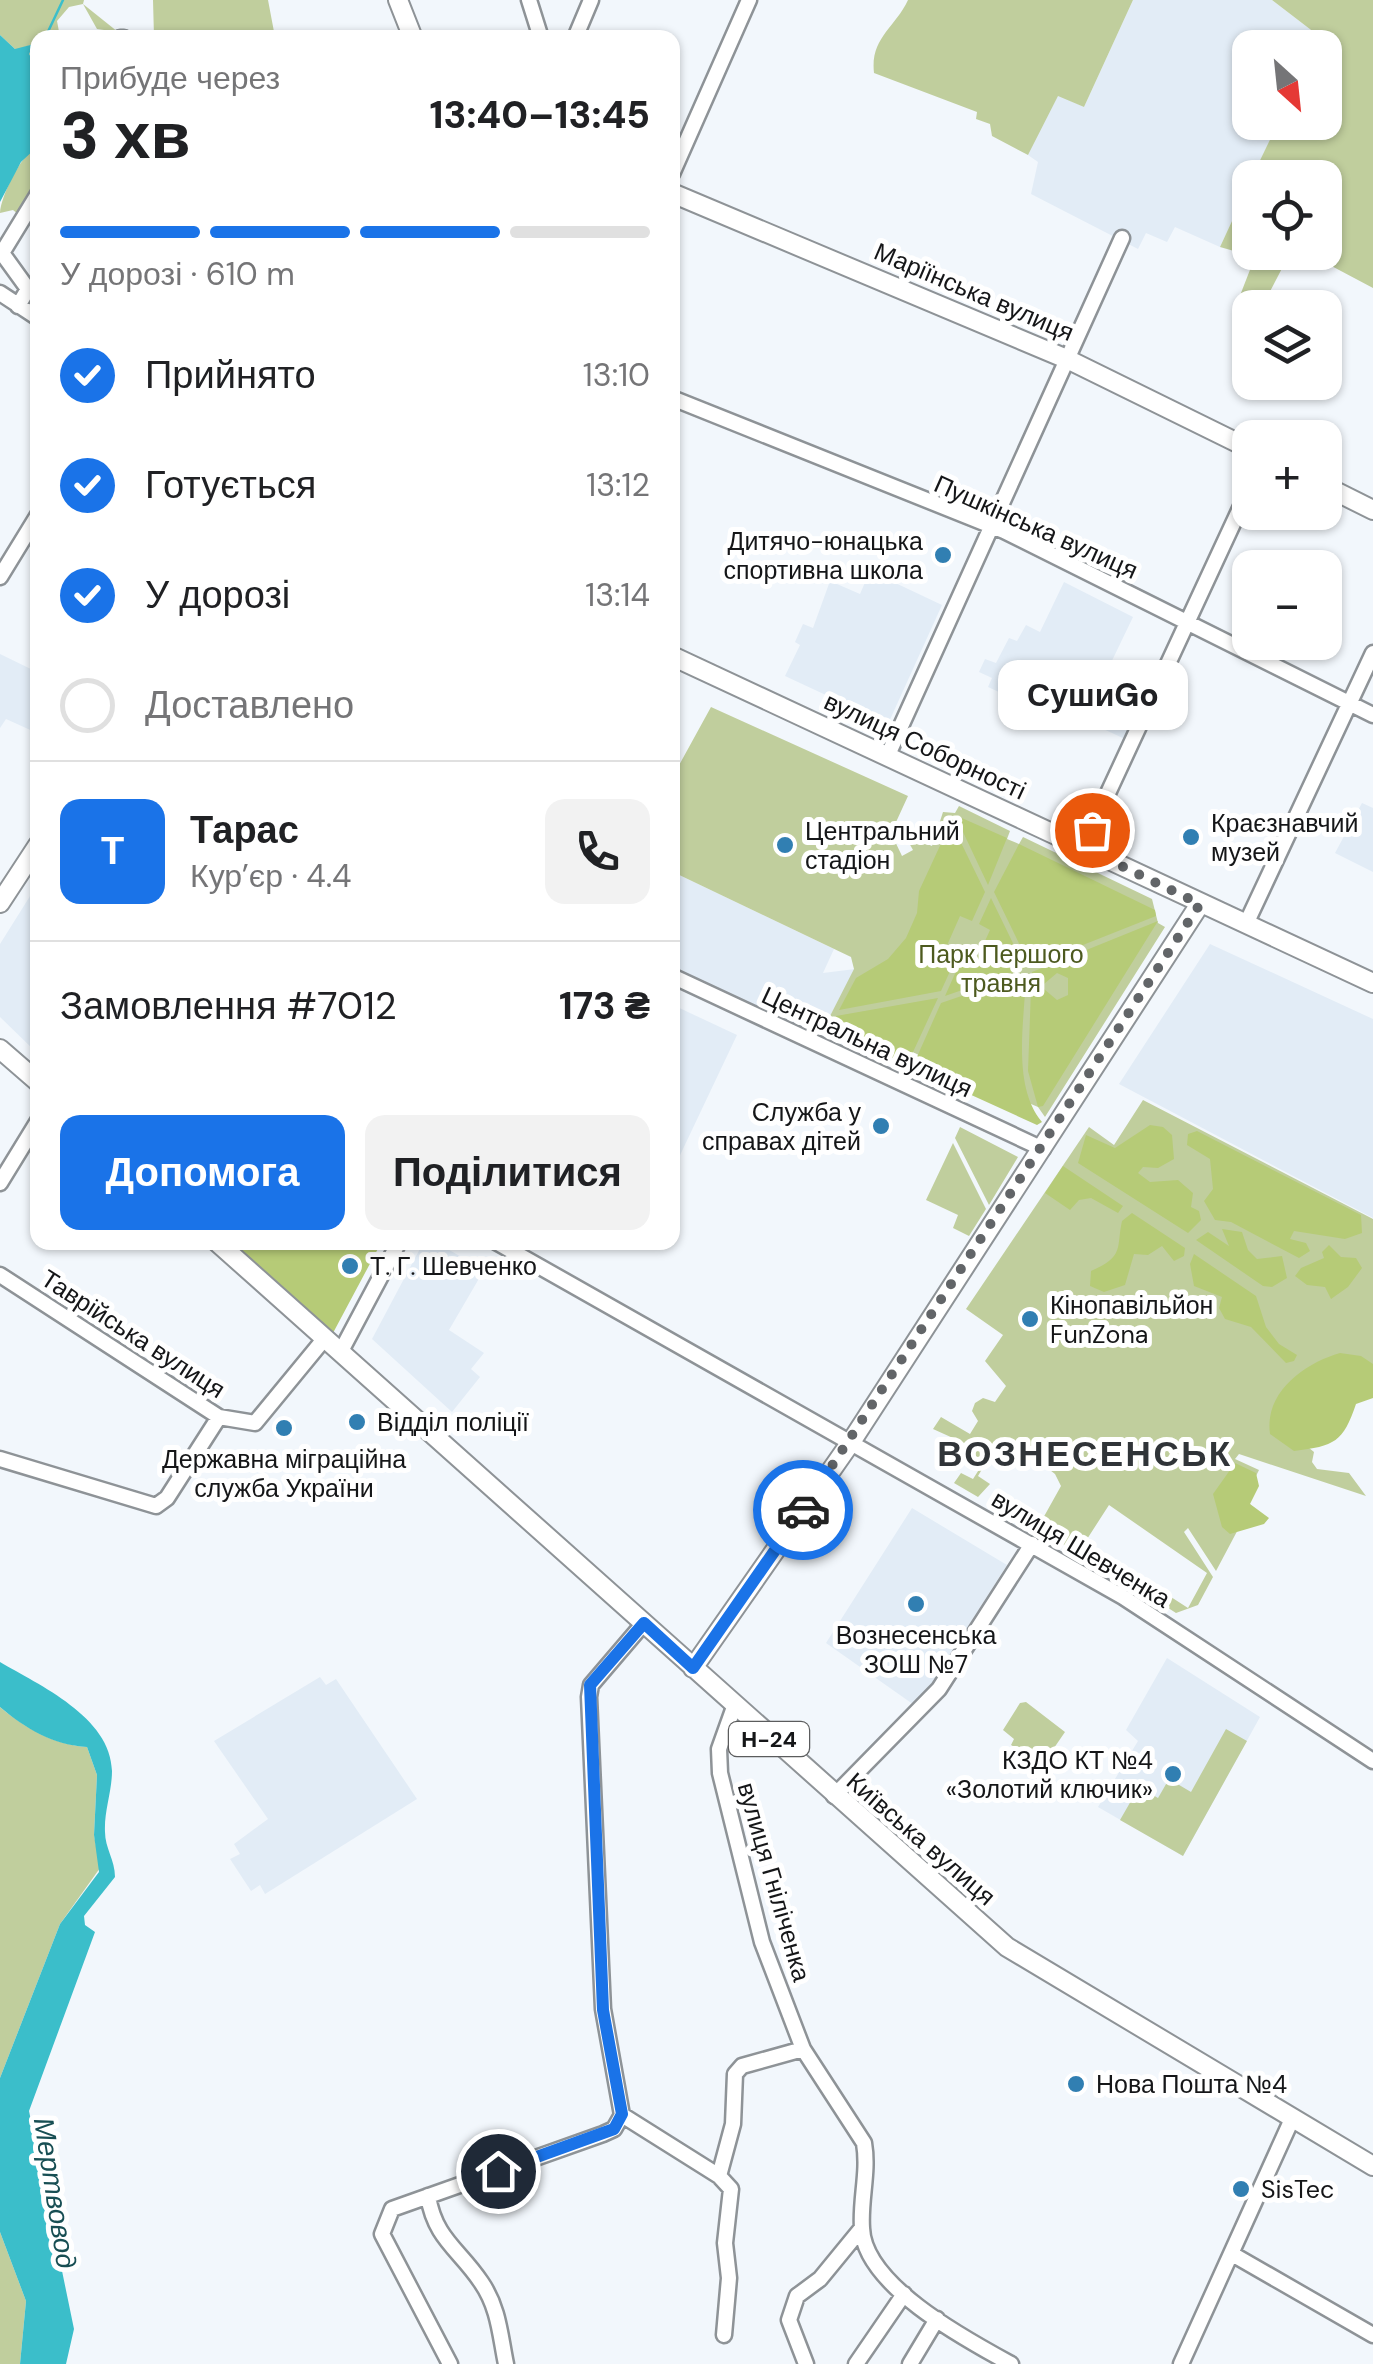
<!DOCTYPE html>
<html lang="uk">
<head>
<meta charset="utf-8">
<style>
	:root { --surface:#fff; --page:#f2f2f2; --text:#202124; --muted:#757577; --line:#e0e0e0; --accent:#1a73e8 }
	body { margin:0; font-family:"DM Sans",sans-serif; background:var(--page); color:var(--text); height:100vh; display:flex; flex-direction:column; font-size:38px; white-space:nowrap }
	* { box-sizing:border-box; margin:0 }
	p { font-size:32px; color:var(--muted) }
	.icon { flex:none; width:55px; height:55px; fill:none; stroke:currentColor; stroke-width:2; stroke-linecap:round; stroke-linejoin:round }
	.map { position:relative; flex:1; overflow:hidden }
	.panel { position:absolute; left:30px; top:30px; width:650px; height:1220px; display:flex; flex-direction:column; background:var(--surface); border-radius:20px; box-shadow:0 2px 8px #0004 }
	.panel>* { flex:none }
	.needle { width:65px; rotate:153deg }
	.controls { position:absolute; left:1232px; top:30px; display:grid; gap:20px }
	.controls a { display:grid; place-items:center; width:110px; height:110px; border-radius:20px; background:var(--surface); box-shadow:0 2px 8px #0004; font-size:50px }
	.pin { position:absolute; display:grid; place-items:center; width:85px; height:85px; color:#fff; margin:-42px; border:5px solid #fff; border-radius:50%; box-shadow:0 2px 10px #0007 }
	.courier { position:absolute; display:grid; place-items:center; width:100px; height:100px; margin:-50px; border:8px solid #1a73e8; border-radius:50%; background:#fff; color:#222; box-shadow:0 2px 12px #0007 }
	.bubble { position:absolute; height:70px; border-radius:20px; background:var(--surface); box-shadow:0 2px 8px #0004; font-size:32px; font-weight:800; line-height:70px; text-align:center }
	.summary em { font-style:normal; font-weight:800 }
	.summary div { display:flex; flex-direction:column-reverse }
	.summary { display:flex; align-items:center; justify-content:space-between; height:170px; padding:0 30px }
	h1 { font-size:65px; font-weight:800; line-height:75px }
	.bar { display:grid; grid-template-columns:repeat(4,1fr); gap:15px 10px; align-content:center; height:120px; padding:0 30px }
	.bar i { height:12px; border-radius:8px; background:var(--line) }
	.bar .on { background:var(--accent) }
	.bar p { grid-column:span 4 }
	.line { display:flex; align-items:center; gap:25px; padding:0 30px; border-top:2px solid var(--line) }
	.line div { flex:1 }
	.round { display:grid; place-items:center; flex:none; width:105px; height:105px; border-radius:20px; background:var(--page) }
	ol { padding:0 30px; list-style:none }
	li { display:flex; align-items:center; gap:30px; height:110px }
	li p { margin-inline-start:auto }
	li .icon { padding:10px; border-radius:50%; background:var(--accent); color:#fff; stroke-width:4 }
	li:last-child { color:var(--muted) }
	li i { width:55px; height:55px; border:5px solid var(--line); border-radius:50% }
	.button { display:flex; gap:20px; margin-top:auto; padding:20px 30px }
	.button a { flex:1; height:115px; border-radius:20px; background:var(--accent); color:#fff; font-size:40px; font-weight:800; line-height:115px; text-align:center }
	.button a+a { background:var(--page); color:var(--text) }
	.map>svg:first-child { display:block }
</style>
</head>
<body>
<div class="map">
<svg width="1373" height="2364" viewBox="0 0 1373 2364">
	<rect width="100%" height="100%" fill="#f2f7fc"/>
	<!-- built -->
	<path fill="#e2ecf6" d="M 1133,0 L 1272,0 L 1315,33 L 1323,42 L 1330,57 L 1325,69 L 1325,48 L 1250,48 L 1250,122 L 1278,123 L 1220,247 L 1175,227 L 1167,242 L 1146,233 L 1138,249 L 1031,194 L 1038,162 L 1028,155 L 1058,95 L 1084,107 Z
		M 870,571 L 942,605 L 888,724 L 785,676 L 800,645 L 795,642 L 803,624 L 813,628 L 830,581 L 860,594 Z
		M 1064,582 L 1133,617 L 1108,669 L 1150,688 L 1127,740 L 1084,720 L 1080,726 L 1066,719 L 1064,722 L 988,687 L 992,678 L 979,672 L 985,659 L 996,663 L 1009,638 L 1017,641 L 1026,625 L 1040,632 Z
		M 0,654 L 37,672 L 37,733 L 6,719 L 0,728 Z
		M 1362,803 L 1373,808 L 1373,872 L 1335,853 Z
		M 673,872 L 834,949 L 823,973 L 855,969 L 820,1035 L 672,967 Z
		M 37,885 L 37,1053 L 0,1017 L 0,944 Z
		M 1210,944 L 1373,1019 L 1373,1218 L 1119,1084 Z
		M 673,1005 L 737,1035 L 673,1170 Z
		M 423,1243 L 437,1243 L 484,1270 L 449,1330 L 484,1353 L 471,1369 L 480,1377 L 452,1412 L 372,1339 Z
		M 912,1508 L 1007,1565 L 917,1707 L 826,1643 Z
		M 1167,1658 L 1260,1717 L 1183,1856 L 1098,1807 L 1138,1741 L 1126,1730 Z
		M 320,1677 L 326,1685 L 336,1679 L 417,1799 L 265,1894 L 260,1885 L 251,1891 L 230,1859 L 240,1854 L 234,1844 L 268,1819 L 214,1741 Z"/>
	<!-- green -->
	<path fill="#c0ce9d" d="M 0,0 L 84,0 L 83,4 L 118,32 L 97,29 L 83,4 L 69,7 L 57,21 L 60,37 L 38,38 L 37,67 L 29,54 L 34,44 L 16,50 L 0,35 Z
		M 153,0 L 268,0 L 275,37 L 154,37 Z
		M 908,0 L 1133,0 L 1084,107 L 1058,96 L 1028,155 L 992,136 L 990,124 L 976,119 L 977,112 L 874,73 C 870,38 895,28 908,0 Z
		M 1272,0 L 1373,0 L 1373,288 L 1307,253 L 1325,252 L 1325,178 L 1252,177 L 1278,123 L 1325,122 L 1325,69 L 1330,57 L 1315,33 Z
		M 37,147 L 38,190 L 19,215 L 13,210 L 0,213 C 1,196 21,154 37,147 Z
		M 1250,182 L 1250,252 L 1290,253 L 1262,307 L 1250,308 L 1250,324 L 1232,316 L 1255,257 L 1220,247 Z
		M 711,707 L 908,796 L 891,833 L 902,856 L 913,850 L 904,834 L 932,846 L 943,812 L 955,813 L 959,806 L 1010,831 L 1007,839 L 1019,844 L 1023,837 L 1152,899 L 1158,923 L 1165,927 L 1045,1117 L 1038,1107 L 830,1016 L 854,969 L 851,957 L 673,872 L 672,778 Z
		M 1143,1100 L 1373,1219 L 1373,1387 L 1303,1443 L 1314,1452 L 1312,1462 L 1317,1469 L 1349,1473 L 1366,1496 L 1239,1454 L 1235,1459 L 1259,1470 L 1244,1500 L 1251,1505 L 1216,1571 L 1188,1528 L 1184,1532 L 1213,1577 L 1198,1605 L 1176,1613 L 1134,1586 L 1140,1577 L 1188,1608 L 1207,1573 L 1109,1505 L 1080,1550 L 1117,1574 L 1123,1566 L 1135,1574 L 1129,1582 L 1052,1538 L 1054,1533 L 1046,1528 L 1042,1532 L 1037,1529 L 1061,1486 L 1055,1474 L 1027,1452 L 1021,1462 L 995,1447 L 978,1476 L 990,1484 L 978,1497 L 954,1483 L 961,1473 L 973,1479 L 980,1468 L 968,1460 L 975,1448 L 933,1429 L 941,1417 L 970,1434 L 978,1421 L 972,1411 L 975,1403 L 983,1398 L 995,1402 L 1006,1386 L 985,1361 L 1003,1335 L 966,1309 L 1089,1127 L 1114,1145 Z
		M 960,1127 L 1018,1157 L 989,1205 L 955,1138 Z
		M 953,1143 L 986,1209 L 969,1236 L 953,1228 L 958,1215 L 926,1200 Z
		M 1026,1702 L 1065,1732 L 1043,1764 L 1011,1745 L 1014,1739 L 1003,1730 L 1020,1703 Z
		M 0,1707 C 25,1728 54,1745 87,1747 L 97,1775 L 94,1835 L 100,1868 L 60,1924 L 0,2078 Z
		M 1226,1729 L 1247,1741 L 1183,1856 L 1120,1820 L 1139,1787 L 1158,1798 L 1169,1779 L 1191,1792 Z
		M 0,2232 L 26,2301 L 20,2364 L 0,2364 Z"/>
	<!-- forest -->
	<path fill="#b6cb77" d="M 955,815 L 1007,838 L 988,885 Z
		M 951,822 L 985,892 L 972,921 L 960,916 L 945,950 L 957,956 L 941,991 L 839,1010 L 856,978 L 888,959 L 906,938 L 917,913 L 919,891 Z
		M 1019,844 L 1155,910 L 1156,916 L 1030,966 L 994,892 Z
		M 991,898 L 1025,968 L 945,996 L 962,958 L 975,963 L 990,930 L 979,924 Z
		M 1158,921 L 1043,1106 L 1038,1107 L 1028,1071 L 1031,989 L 1044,989 L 1057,1000 L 1068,995 L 1068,978 L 1057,973 L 1044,984 L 1031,984 L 1032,972 Z
		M 1026,974 C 1025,1018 1011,1085 1042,1122 L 1037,1125 L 912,1068 L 941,1003 Z
		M 938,998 L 907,1065 L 829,1030 L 836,1016 Z
		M 1150,1125 L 1163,1127 L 1172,1135 L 1174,1159 L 1158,1168 L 1143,1167 L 1138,1173 L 1150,1182 L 1178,1180 L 1193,1193 L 1191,1207 L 1199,1211 L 1201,1220 L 1188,1233 L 1078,1163 L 1086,1135 L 1115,1148 Z
		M 1197,1131 L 1361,1215 L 1362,1233 L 1345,1239 L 1294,1231 L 1290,1239 L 1306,1243 L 1310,1251 L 1299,1258 L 1231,1222 L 1215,1220 L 1204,1201 L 1213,1189 L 1210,1159 L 1187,1145 L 1188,1134 Z
		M 1063,1166 L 1123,1206 L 1118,1213 L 1091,1198 L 1079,1200 L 1070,1210 L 1045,1193 Z
		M 1132,1213 L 1185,1248 L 1184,1256 L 1174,1261 L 1162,1246 L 1148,1255 L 1134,1254 L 1125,1285 L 1104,1292 L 1090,1286 L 1091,1271 C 1125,1256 1116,1248 1122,1221 Z
		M 1222,1229 L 1242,1232 L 1248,1250 L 1257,1259 L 1282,1256 L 1287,1278 L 1272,1287 L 1263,1286 L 1196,1240 L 1208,1232 L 1229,1246 Z
		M 232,1243 L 381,1243 L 333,1333 Z
		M 1329,1245 L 1341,1257 L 1356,1258 L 1362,1268 L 1348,1287 L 1331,1299 L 1325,1287 L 1307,1285 L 1295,1276 L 1301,1268 L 1324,1258 L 1322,1252 Z
		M 1194,1254 L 1256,1296 L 1266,1327 L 1279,1344 L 1297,1355 L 1294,1361 L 1286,1363 L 1251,1327 L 1225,1319 L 1219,1308 L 1222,1297 L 1194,1286 L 1190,1264 Z
		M 1340,1353 L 1361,1356 L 1373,1364 L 1373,1398 L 1356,1404 C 1343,1442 1335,1446 1294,1451 L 1270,1434 C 1264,1392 1305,1363 1340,1353 Z
		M 1235,1463 L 1256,1473 L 1259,1486 L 1250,1504 L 1269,1518 L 1264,1524 L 1230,1534 L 1222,1527 L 1213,1494 Z"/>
	<!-- water -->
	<path fill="#3bbeca" d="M 0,35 L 15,49 L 34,44 L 29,54 L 37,67 L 37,147 L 21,162 L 0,202 Z
		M 0,1662 C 39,1685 111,1717 112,1771 C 112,1791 104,1811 105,1832 C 105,1848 115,1860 115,1877 L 84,1916 L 85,1925 L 95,1932 L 29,2111 L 74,2329 L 66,2364 L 20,2364 L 26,2301 L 0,2232 L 0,2078 L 60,1924 L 99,1872 L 94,1835 L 97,1775 L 87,1747 C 53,1745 26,1729 0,1707 Z"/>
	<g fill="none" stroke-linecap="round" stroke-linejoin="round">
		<!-- stream -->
		<path stroke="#3bbeca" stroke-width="2.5" d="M 45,38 L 63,0"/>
		<defs>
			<path id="minor" d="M 529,0 L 541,38
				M 120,38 L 124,38
				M 575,38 L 591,0
				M 672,174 L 749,0
				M 0,293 L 38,318
				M 18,306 L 28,289 L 2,253 L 38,194
				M 672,398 L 1004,531 L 1373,715
				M 0,577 L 38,515
				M 887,757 L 1122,238
				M 1083,847 L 1250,487
				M 1246,924 L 1373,653
				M 672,976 L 1043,1149
				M 0,1183 L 38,1121
				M 496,1242 L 1123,1597 L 1373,1761
				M 0,1275 L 219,1417 L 255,1423 L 325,1338
				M 340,1353 L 399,1242
				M 0,1459 L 156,1506 L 167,1498 L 219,1417
				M 644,1623 L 591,1685 L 589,1697 L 603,2009 L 622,2115 L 719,2176 L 731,2189 L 725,2243 L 729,2278 L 724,2335
				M 734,1707 L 719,1749 L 720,1773 L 762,1942 L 803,2049 L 864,2143 C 869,2172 860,2199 862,2228 C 864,2285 965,2339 1011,2364
				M 834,1796 L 939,1689 L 1032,1544
				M 719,2176 L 733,2124 L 735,2074 L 742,2066 L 803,2049
				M 428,2196 C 435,2239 459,2249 481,2282 C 499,2308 500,2335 506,2364
				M 1232,2254 L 1373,2335
				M 450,2364 L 382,2234 L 392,2209 L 603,2134 L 614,2129 L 622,2115
				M 806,2364 L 789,2320 L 797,2296 L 820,2279 L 861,2229
				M 856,2364 L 904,2294
				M 910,2364 L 937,2319
				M 1181,2364 L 1292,2119"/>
			<path id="major" d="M 398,0 L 413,38
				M 672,193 L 1069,360 L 1250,449
				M 1325,486 L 1373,510
				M 672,656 L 1373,983
				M 0,903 L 38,845
				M 0,1049 L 38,1082
				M 217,1242 L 1007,1947 L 1373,2166
				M 693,1668 L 851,1442 L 1200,904"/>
		</defs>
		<!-- minor casing -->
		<use href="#minor" stroke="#8e9397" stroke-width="19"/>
		<!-- major casing -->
		<use href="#major" stroke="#8e9397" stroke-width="22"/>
		<!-- minor -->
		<use href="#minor" stroke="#fff" stroke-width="14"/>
		<!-- major -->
		<use href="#major" stroke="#fff" stroke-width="18"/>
	</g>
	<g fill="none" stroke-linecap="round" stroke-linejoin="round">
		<!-- done -->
		<path stroke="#626568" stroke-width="10" stroke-dasharray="0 18" d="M 803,1510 L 1200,904 L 1082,847 L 1092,830"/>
		<!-- route -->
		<path stroke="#1a73e8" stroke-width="12" d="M 498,2171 L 614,2129 L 622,2114 L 603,2010 L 590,1685 L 644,1623 L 693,1668 L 803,1510"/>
	</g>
	<!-- markers -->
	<g fill="#317fb2" stroke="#fff" stroke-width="4">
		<circle cx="943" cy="555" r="10"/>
		<circle cx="1191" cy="837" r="10"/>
		<circle cx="785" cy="845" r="10"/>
		<circle cx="881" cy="1126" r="10"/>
		<circle cx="350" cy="1266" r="10"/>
		<circle cx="1030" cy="1319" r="10"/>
		<circle cx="357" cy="1422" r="10"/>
		<circle cx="284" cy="1428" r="10"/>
		<circle cx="916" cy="1604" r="10"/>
		<circle cx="1173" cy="1774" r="10"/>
		<circle cx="1076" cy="2084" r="10"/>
		<circle cx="1241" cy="2189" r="10"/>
	</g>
	<g text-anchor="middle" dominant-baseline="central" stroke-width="10" stroke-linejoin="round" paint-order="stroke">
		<!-- shield labels -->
		<rect fill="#fff" stroke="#5b5c5d" stroke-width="2.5" x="729" y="1722" width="80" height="34" rx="8"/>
		<g font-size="22" font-weight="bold" fill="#151618">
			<text x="769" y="1739">Н-24</text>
		</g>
		<!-- street labels -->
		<g font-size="25" fill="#151618" stroke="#fff">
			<text transform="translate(974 292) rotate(23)">Маріїнська вулиця</text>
			<text transform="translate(1036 527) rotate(24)">Пушкінська вулиця</text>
			<text transform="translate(925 746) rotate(25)">вулиця Соборності</text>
			<text transform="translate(867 1042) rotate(25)">Центральна вулиця</text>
			<text transform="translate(133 1334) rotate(33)">Таврійська вулиця</text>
			<text transform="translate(1081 1549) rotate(31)">вулиця Шевченка</text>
			<text transform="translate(921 1839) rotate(41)">Київська вулиця</text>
			<text transform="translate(774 1882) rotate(74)">вулиця Гніліченка</text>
		</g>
		<!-- poi labels -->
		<g font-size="25" fill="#151618" stroke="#fff" text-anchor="start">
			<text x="923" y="541" text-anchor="end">Дитячо-юнацька<tspan x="923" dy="29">спортивна школа</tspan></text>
			<text x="1211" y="823">Краєзнавчий<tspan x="1211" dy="29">музей</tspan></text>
			<text x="805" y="831">Центральний<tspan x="805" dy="29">стадіон</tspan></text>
			<text x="861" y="1112" text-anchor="end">Служба у<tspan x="861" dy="29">справах дітей</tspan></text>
			<text x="370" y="1266">Т. Г. Шевченко</text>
			<text x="1050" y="1305">Кінопавільйон<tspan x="1050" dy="29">FunZona</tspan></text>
			<text x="377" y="1422">Відділ поліції</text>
			<text x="284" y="1459" text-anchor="middle">Державна міграційна<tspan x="284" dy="29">служба України</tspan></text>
			<text x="916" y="1635" text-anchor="middle">Вознесенська<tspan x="916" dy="29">ЗОШ №7</tspan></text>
			<text x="1153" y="1760" text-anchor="end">КЗДО КТ №4<tspan x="1153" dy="29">«Золотий ключик»</tspan></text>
			<text x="1096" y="2084">Нова Пошта №4</text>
			<text x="1261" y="2189">SisTec</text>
		</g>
		<!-- park labels -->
		<g font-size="25" fill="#4d5a1f" stroke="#fff">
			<text x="1001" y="954">Парк Першого<tspan x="1001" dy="29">травня</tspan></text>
		</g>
		<!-- water labels -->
		<g font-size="28" font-style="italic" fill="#174e53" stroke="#fff">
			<text transform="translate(55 2193) rotate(81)">Мертвовод</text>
		</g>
		<!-- district labels -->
		<g font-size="35" font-weight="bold" letter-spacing="2.5" fill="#303438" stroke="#fff">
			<text x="1085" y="1454">ВОЗНЕСЕНСЬК</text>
		</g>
	</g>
</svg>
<div class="controls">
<a><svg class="needle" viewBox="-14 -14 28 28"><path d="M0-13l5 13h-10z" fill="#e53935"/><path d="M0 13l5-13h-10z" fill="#757577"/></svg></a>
<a><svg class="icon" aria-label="locate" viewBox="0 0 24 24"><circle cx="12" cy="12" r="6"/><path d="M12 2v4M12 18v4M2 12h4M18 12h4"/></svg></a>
<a><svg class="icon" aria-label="layers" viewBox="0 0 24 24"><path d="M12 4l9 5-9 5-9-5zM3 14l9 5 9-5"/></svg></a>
<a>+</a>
<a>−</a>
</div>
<div class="pin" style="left:1092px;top:830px;background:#ea580c"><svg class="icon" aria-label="bag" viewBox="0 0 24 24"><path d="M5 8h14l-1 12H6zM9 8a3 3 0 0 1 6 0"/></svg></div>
<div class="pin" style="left:498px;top:2171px;background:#1f2937"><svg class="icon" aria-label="home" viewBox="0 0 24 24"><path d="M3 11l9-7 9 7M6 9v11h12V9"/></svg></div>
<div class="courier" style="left:803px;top:1510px"><svg class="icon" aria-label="car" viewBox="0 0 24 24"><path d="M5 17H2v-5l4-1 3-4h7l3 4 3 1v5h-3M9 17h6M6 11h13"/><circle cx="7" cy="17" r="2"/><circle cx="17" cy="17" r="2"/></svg></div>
<div class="bubble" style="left:998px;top:660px;width:190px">СушиGo</div>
<section class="panel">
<div class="summary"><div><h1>3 хв</h1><p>Прибуде через</p></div><em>13:40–13:45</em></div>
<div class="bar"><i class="on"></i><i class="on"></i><i class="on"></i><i></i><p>У дорозі · 610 m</p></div>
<ol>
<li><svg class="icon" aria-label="check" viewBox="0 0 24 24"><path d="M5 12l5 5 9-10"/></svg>Прийнято<p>13:10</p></li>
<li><svg class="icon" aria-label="check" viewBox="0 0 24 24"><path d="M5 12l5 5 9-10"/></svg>Готується<p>13:12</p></li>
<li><svg class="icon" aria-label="check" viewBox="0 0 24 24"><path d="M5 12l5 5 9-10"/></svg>У дорозі<p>13:14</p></li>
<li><i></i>Доставлено</li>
</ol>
<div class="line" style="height:180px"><b class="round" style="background:var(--accent);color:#fff">Т</b><div><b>Тарас</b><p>Кур’єр · 4.4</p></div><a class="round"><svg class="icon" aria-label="phone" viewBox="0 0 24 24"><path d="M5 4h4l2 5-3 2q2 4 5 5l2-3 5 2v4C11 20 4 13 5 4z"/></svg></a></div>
<div class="line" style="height:130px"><div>Замовлення #7012</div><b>173 ₴</b></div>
<div class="button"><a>Допомога</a><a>Поділитися</a></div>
</section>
</div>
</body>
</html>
